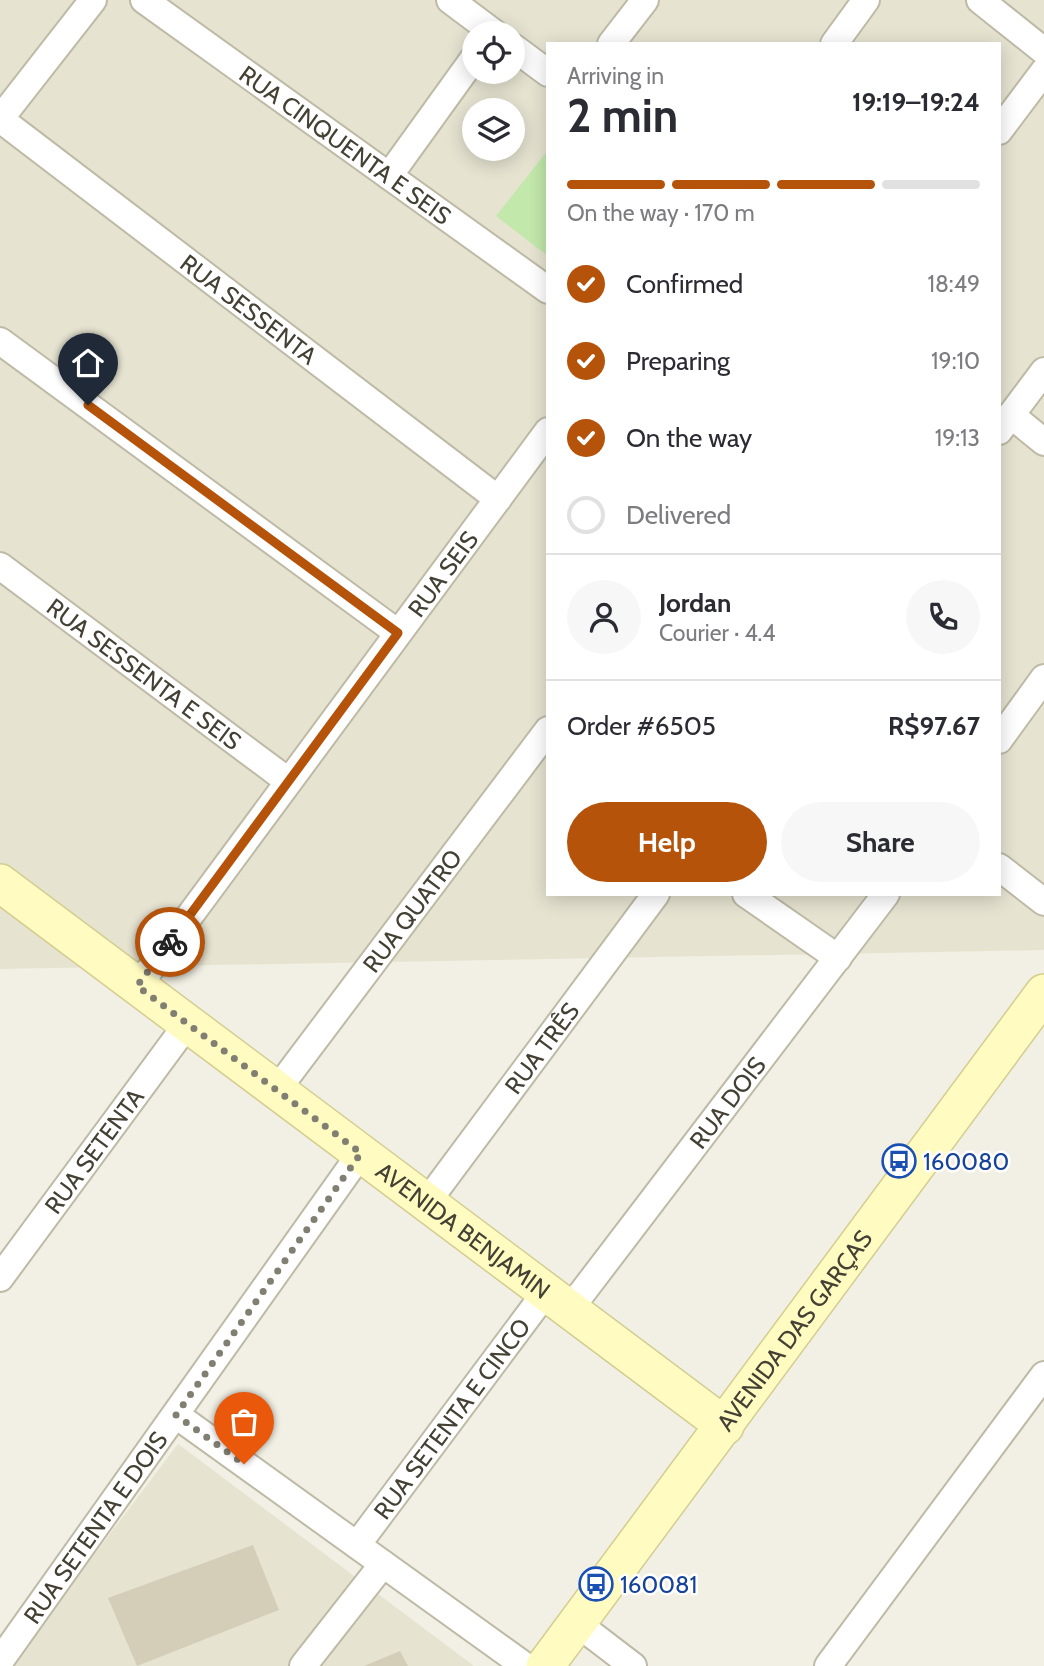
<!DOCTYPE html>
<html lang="en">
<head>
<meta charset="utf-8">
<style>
	:root { --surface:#fff; --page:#f7f7f7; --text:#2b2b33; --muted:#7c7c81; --line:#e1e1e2; --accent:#b45309 }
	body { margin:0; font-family:Cabin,sans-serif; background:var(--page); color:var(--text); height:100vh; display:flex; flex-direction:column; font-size:26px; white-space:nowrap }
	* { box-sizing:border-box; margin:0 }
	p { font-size:23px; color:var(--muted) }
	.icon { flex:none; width:38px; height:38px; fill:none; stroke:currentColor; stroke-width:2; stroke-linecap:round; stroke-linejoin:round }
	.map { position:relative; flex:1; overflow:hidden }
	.details { position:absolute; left:546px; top:42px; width:455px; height:854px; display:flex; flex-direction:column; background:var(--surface); border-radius:0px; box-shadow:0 4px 18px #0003 }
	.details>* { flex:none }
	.buttons { position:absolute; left:462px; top:21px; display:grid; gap:14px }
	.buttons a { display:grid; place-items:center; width:63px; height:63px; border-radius:50%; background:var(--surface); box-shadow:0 4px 18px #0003; font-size:35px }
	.pin { position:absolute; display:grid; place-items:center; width:60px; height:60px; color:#fff; margin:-72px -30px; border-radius:50% 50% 50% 0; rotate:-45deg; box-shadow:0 0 7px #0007 }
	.pin .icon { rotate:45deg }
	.courier { position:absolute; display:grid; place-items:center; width:70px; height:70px; margin:-35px; border:5px solid #b45309; border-radius:50%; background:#fff; color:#222; box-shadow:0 2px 9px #0007 }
	.head em { font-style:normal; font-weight:800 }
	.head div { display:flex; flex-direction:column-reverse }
	.head { display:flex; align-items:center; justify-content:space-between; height:119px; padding:0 21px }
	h1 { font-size:46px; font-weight:800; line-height:52px }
	.bar { display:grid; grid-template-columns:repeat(4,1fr); gap:10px 7px; align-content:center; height:84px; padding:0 21px }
	.bar i { height:9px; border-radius:5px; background:var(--line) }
	.bar .on { background:var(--accent) }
	.bar p { grid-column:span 4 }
	.line { display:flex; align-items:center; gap:18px; padding:0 21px; border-top:2px solid var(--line) }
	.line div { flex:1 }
	.round { display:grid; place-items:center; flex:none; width:74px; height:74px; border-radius:37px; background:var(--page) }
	ol { padding:0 21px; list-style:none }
	li { display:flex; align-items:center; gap:21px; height:77px }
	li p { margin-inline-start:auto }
	li .icon { padding:7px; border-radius:50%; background:var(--accent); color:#fff; stroke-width:4 }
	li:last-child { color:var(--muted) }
	li i { width:38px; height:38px; border:4px solid var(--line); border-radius:50% }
	.cta { display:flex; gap:14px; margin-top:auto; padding:14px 21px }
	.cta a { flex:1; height:80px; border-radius:42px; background:var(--accent); color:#fff; font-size:28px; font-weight:800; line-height:80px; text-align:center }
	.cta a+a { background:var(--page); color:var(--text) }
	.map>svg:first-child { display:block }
</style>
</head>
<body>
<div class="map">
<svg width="1044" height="1666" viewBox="0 0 1044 1666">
	<rect width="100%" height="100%" fill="#f2f0e4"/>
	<!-- residential -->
	<path fill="#e6e3d1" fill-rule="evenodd" d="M 0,0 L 1044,0 L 1044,950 L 0,969 ZM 474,33 L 513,33 L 513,72 L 474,72 ZM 548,44 L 999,44 L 999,894 L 548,894 ZM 474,110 L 513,110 L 513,149 L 474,149 Z
		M 178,1444 L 474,1666 L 10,1666 Z"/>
	<!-- green -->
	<path fill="#c2e8ab" d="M 548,150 L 548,256 L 496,216 Z"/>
	<!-- building -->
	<path fill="#d4ceb9" d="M 253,1545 L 279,1610 L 137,1666 L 108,1598 Z
		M 400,1651 L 408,1666 L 364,1666 Z"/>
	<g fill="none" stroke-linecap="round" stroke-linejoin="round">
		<defs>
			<g id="street">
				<path id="s1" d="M 144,0 L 548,290"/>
				<path d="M 450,0 L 494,33"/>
				<path d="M 980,0 L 1044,51"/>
				<path d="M 611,44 L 645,0"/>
				<path d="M 834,44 L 866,0"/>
				<path d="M 513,47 L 548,73"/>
				<path id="s2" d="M 0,119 L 498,499"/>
				<path d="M 0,119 L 93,0"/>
				<path d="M 999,131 L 1044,71"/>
				<path d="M 389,176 L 474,58"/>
				<path d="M 0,341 L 398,633"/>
				<path d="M 1011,415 L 1044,442"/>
				<path d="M 999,431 L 1044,371"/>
				<path id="s3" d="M 0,566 L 288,781"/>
				<path d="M 999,740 L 1044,678"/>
				<path d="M 999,867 L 1044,902"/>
				<path d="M 746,894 L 838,958"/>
				<path id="s4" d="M 137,987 L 548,431"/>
				<path id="s5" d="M 276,1091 L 548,730"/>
				<path id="s6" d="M 427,1202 L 656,894"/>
				<path id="s7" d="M 0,1278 L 188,1023"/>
				<path id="s8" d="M 569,1310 L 886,894"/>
				<path d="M 176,1415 L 525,1666"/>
				<path id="s9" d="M 357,1545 L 546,1292"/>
				<path d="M 578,1624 L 633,1666"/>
				<path id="s10" d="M 0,1661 L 361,1153"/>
				<path d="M 303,1666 L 383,1564"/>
				<path d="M 828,1666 L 1044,1375"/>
			</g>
			<g id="secondary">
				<path id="s11" d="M 0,883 L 725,1426"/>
				<path id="s12" d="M 545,1666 L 1044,993"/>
			</g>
		</defs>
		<!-- street casing -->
		<use href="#street" stroke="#bebaa6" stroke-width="30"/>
		<!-- secondary casing -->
		<use href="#secondary" stroke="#d4cd92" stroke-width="40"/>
		<!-- street -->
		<use href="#street" stroke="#fff" stroke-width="26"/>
		<!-- secondary -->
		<use href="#secondary" stroke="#fffbc1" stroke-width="37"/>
	</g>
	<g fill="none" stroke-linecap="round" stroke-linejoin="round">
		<!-- done -->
		<path stroke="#817e72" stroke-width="7" stroke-dasharray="0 12.6" d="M 170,942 L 137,986 L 361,1153 L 176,1415 L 244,1464"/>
		<!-- route -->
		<path stroke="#b45309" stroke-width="9" d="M 88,405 L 398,633 L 170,942"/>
	</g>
	<!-- icons -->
	<defs>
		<symbol id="bus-ring" viewBox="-11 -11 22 22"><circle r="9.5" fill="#fff" stroke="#1a4fb4" stroke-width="1.5"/><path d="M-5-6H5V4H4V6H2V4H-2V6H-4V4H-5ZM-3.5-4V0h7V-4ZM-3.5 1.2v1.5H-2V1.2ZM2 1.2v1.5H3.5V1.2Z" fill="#1a4fb4"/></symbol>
	</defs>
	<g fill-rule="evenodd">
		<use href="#bus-ring" x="880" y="1142" width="38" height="38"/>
		<use href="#bus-ring" x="577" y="1565" width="38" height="38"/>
	</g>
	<g text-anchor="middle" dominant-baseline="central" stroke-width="5" stroke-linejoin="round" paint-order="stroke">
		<!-- street labels -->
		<g font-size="24" fill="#444034" stroke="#fff">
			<text stroke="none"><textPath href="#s1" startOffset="248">RUA CINQUENTA E SEIS</textPath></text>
			<text stroke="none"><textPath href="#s2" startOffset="313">RUA SESSENTA</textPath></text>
			<text stroke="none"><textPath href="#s4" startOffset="514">RUA SEIS</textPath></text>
			<text stroke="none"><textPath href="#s3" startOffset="180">RUA SESSENTA E SEIS</textPath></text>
			<text stroke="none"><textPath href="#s5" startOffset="226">RUA QUATRO</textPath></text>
			<text stroke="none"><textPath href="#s6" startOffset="192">RUA TRÊS</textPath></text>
			<text stroke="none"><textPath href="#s8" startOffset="261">RUA DOIS</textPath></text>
			<text stroke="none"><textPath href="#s7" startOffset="158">RUA SETENTA</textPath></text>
			<text stroke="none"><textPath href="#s11" startOffset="579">AVENIDA BENJAMIN</textPath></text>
			<text stroke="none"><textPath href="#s12" startOffset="418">AVENIDA DAS GARÇAS</textPath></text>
			<text stroke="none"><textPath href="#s9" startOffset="158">RUA SETENTA E CINCO</textPath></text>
			<text stroke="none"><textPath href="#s10" startOffset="164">RUA SETENTA E DOIS</textPath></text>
		</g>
		<!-- transit labels -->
		<g font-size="24" fill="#164399" stroke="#fff" text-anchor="start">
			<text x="923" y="1161">160080</text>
			<text x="620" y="1584">160081</text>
		</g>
	</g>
</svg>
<div class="buttons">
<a><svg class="icon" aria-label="locate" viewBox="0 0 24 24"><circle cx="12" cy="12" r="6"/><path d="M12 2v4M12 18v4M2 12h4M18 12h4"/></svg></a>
<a><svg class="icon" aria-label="layers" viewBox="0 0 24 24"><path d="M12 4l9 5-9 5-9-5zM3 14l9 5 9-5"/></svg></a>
</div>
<div class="pin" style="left:244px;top:1464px;background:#ea580c"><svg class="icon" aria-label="bag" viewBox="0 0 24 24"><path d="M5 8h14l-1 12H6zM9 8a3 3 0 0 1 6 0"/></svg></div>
<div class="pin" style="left:88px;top:405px;background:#1f2937"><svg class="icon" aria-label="home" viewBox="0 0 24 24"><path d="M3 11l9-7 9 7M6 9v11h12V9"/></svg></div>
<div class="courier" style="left:170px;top:942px"><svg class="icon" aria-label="bike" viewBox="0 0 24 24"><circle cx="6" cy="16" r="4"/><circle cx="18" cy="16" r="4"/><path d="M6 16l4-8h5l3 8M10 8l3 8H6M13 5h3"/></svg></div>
<section class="details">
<div class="head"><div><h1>2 min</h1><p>Arriving in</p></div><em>19:19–19:24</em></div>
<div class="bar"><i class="on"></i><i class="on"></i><i class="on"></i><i></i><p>On the way · 170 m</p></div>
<ol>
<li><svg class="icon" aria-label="check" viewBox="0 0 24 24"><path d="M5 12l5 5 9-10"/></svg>Confirmed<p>18:49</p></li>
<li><svg class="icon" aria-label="check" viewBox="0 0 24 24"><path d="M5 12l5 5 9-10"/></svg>Preparing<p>19:10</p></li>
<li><svg class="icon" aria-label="check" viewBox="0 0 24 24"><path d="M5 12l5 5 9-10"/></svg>On the way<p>19:13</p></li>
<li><i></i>Delivered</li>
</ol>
<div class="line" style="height:126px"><a class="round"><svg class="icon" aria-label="person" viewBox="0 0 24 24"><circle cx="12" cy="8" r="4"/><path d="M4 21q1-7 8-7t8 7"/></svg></a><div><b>Jordan</b><p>Courier · 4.4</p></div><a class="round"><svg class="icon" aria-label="phone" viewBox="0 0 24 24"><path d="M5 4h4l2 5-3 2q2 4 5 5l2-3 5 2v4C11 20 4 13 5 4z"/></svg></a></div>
<div class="line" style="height:91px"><div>Order #6505</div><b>R$97.67</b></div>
<div class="cta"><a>Help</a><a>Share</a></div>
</section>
</div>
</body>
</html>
